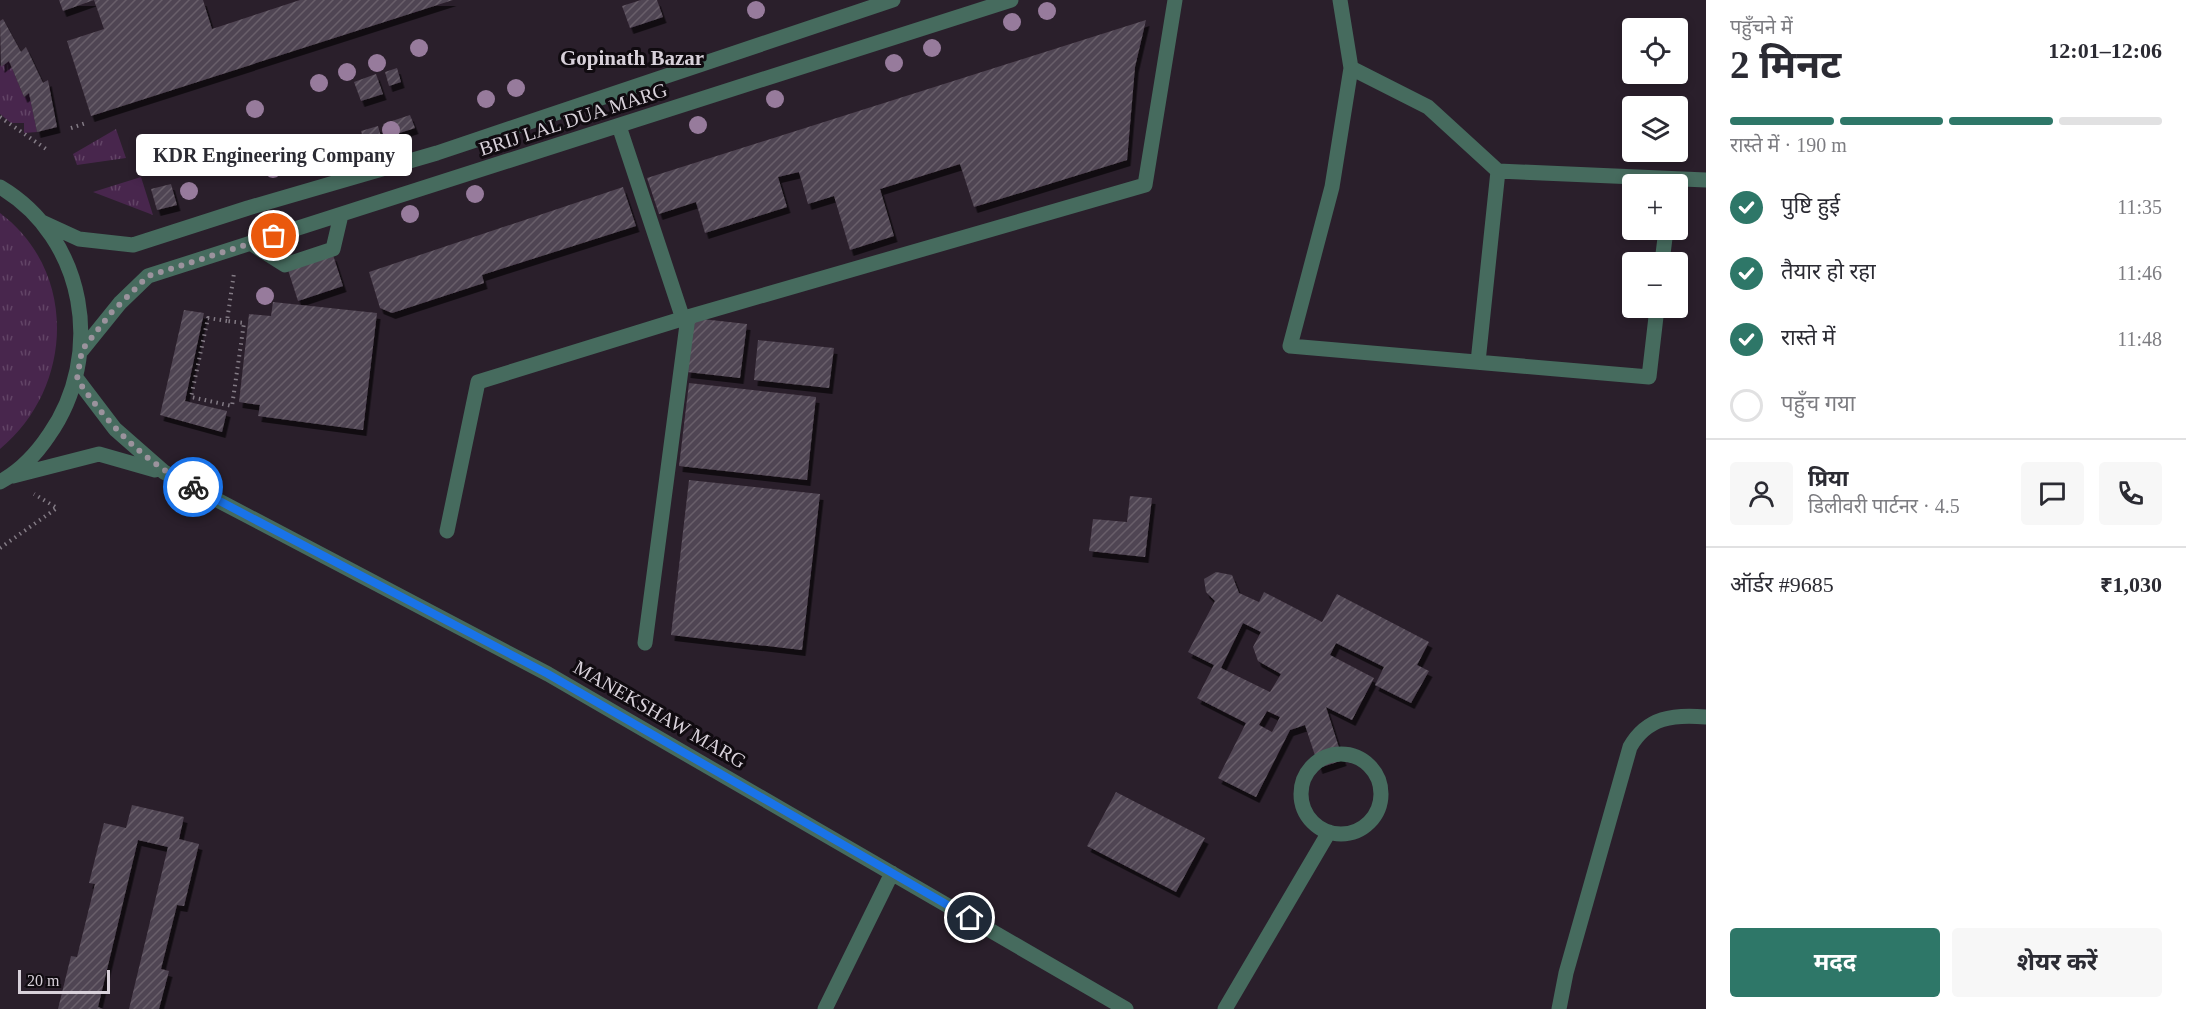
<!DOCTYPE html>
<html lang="hi">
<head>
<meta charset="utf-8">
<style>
	:root { --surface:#fff; --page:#f7f7f7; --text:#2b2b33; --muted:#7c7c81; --line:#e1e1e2; --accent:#2e7768 }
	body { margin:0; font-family:"Times New Roman","Noto Sans Devanagari",serif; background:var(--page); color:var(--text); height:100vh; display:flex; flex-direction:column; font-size:22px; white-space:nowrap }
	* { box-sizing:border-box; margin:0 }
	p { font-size:20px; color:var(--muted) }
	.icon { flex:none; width:33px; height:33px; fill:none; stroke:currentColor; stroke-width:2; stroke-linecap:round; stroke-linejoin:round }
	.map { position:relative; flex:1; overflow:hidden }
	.drawer { display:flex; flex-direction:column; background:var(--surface); width:480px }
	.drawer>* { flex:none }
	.fabs { position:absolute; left:1622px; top:18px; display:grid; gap:12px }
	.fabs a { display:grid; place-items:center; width:66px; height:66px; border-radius:6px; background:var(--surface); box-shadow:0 3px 9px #0003; font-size:30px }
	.scale { position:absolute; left:18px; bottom:15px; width:92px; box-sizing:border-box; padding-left:6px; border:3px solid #d8d1da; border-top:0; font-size:16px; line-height:21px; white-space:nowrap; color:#d8d1da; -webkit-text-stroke:4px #100b10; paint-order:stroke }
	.pin { position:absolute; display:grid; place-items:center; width:51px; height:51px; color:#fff; margin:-26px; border:3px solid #fff; border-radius:50%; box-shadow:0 2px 6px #0007 }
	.courier { position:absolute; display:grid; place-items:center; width:60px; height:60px; margin:-30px; border:4px solid #1a73e8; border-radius:50%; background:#fff; color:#222; box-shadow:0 2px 8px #0007 }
	.bubble { position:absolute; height:42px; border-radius:6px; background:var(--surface); box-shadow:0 3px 9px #0003; font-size:20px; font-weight:700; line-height:42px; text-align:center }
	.head em { font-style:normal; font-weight:700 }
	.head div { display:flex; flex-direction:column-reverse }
	.head { display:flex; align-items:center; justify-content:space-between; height:102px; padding:0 24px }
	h1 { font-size:39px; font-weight:700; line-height:45px }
	.bar { display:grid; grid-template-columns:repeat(4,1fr); gap:9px 6px; align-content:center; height:72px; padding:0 24px }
	.bar i { height:8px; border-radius:4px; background:var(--line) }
	.bar .active { background:var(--accent) }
	.bar p { grid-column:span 4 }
	.line { display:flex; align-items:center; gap:15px; padding:0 24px; border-top:2px solid var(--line) }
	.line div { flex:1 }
	.round { display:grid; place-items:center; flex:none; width:63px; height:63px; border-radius:6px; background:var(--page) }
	ol { padding:0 24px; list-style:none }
	li { display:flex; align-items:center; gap:18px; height:66px }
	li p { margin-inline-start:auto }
	li .icon { padding:6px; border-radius:50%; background:var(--accent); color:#fff; stroke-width:4 }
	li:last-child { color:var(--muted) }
	li i { width:33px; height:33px; border:3px solid var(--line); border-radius:50% }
	.action { display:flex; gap:12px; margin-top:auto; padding:12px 24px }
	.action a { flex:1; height:69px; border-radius:6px; background:var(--accent); color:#fff; font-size:24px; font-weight:700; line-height:69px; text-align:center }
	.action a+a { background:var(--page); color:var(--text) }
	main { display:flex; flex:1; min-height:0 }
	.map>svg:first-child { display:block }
</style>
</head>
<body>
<main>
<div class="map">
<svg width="1706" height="1009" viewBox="0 0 1706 1009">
	<defs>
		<pattern id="grass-tufts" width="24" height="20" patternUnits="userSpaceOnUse" patternTransform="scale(1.5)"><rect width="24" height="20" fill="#48264d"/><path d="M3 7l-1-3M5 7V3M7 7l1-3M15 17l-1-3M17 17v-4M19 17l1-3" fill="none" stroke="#624466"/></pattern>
		<pattern id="building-hatch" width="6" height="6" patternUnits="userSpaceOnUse" patternTransform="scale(1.5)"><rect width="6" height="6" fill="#504452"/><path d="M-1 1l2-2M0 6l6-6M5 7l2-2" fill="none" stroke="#685e6a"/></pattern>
		<filter id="shadow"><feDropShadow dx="3.5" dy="6" stdDeviation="0" flood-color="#0009"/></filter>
	</defs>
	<rect width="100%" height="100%" fill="#2a1f2b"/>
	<!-- grass -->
	<path fill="url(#grass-tufts)" d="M 9,61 L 24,97 L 29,93 L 37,132 L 24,133 L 24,123 L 11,123 L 0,114 L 0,65 L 1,66 Z
		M 116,129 L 126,158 L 77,165 L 73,154 Z
		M 141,177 L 153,215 L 93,192 Z
		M 0,213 C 79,272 73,389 0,449 Z"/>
	<!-- building -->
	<path fill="url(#building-hatch)" fill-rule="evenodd" filter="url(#shadow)" d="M 59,0 L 94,0 L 63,11 Z
		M 94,0 L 203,0 L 212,29 L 300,0 L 453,0 L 91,116 L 67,41 L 104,29 Z
		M 641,0 L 657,0 L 663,17 L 630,28 L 622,6 Z
		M 3,19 L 21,52 L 26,47 L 43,83 L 48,80 L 57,127 L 37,132 L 29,93 L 24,97 L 9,61 L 1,67 L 0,21 Z
		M 1146,20 L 1135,67 L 1127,160 L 974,207 L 960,164 L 880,189 L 894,236 L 850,250 L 834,196 L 808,204 L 799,172 L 778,177 L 787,207 L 705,233 L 696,202 L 659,214 L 647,178 Z
		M 397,68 L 401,82 L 389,86 L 385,72 Z
		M 376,74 L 383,94 L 361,101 L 354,82 Z
		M 410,115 L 415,128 L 387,137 L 383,124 Z
		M 378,126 L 382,140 L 365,145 L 361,131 Z
		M 171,184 L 177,205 L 157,210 L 151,189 Z
		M 623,187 L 636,226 L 482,275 L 484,283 L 392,313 L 380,308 L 369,272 Z
		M 333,255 L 343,286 L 298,301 L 288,270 Z
		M 273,302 L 377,313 L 363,430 L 258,416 L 260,405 L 239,402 L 249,314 L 271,316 Z
		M 184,310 L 204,313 L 185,401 L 227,411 L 222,432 L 160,415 Z
		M 693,318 L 747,324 L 740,378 L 687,372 Z
		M 758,340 L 834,348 L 829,388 L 754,380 Z
		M 689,383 L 816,397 L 807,480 L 679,466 Z
		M 689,480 L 820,494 L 802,650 L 671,635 Z
		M 1130,496 L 1152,498 L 1145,557 L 1089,551 L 1093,519 L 1127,522 Z
		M 1216,572 L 1232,575 L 1239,593 L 1259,602 L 1264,592 L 1322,622 L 1337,594 L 1429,642 L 1417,665 L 1429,671 L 1411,703 L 1375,685 L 1384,667 L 1336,643 L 1330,655 L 1374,678 L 1352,720 L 1326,707 L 1343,760 L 1319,768 L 1305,725 L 1290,730 L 1256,797 L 1218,778 L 1246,723 L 1197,698 L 1214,665 L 1188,652 L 1215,601 L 1206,592 L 1204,579 ZM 1243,623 L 1261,632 L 1253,647 L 1258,661 L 1281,674 L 1270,692 L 1221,668 ZM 1267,711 L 1280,717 L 1272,732 L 1259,725 Z
		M 1116,792 L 1205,838 L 1176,892 L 1087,846 Z
		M 132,805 L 184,817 L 179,839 L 199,844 L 184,906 L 177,905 L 161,969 L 169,971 L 159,1009 L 129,1009 L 168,847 L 138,840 L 98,1007 L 103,1009 L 58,1009 L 71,956 L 77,957 L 95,884 L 89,883 L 104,823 L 126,828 Z"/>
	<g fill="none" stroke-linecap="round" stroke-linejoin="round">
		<!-- path -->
		<path stroke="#837b85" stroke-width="4" stroke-dasharray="1.5 4.5" stroke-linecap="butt" d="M 0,117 L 49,151
			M 71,128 L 86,123
			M 227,321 L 208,318 L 191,397 L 232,406 L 244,323 L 227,321 L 234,273
			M 0,548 L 57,508 L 34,494"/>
		<!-- minor -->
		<path stroke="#466b5e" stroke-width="15" d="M 1340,0 L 1351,68 L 1428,107 L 1498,171 L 1706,180
			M 1351,68 L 1332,187 L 1290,346 L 1649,377 L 1657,308
			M 619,126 L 683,319
			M 0,187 C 86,238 105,355 49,435 C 37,453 20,471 0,482
			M 42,222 L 79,239 L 133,245 L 248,208 L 437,153 L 893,0
			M 252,244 L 285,265 L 333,249 L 341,215
			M 1662,262 L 1666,230
			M 82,350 L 120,303 L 148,276 L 1011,0
			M 1478,362 L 1498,171
			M 77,379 L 115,429 L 164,472 L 548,674 L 1126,1009
			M 13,476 L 99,454 L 155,470
			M 447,531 L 478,382 L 688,317 L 1145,185 L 1175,0
			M 645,643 L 688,317
			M1301 794a40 40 0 1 1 80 0a40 40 0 1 1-80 0Z
			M 825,1009 L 892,873
			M 1225,1009 L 1329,832
			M 1559,1009 L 1566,973 L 1630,747 C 1647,717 1674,714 1706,717"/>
	</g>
	<!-- trees -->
	<g fill="#977b9c">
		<circle cx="756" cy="10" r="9"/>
		<circle cx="1047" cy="11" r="9"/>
		<circle cx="1012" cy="22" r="9"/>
		<circle cx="419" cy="48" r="9"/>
		<circle cx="932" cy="48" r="9"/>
		<circle cx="377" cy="63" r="9"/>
		<circle cx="894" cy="63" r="9"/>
		<circle cx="347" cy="72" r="9"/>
		<circle cx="319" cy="83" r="9"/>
		<circle cx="516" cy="88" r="9"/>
		<circle cx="486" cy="99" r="9"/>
		<circle cx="775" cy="99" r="9"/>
		<circle cx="255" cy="109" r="9"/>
		<circle cx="698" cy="125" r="9"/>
		<circle cx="391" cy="130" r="9"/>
		<circle cx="157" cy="153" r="9"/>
		<circle cx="273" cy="169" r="9"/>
		<circle cx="189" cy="191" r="9"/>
		<circle cx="475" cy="194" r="9"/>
		<circle cx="410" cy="214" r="9"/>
		<circle cx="265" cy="296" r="9"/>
	</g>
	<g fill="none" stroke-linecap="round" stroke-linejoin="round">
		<!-- done -->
		<path stroke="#9b939d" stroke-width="6" stroke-dasharray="0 10.8" d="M 193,487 C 143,461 108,425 77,379 L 82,350 L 111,313 L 148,276 L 274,236"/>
		<!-- route -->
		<path stroke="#1a73e8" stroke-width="8" d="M 193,487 L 548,674 L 970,918"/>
	</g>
	<g text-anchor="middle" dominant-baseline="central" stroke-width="6" stroke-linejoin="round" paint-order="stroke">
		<!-- street labels -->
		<g font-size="20" fill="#d8d1da" stroke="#100b10">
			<text transform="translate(573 119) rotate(-18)">BRIJ LAL DUA MARG</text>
			<text transform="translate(660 714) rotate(30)">MANEKSHAW MARG</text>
		</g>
		<!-- neighbourhood labels -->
		<g font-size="21" font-weight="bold" fill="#d8d1da" stroke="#100b10">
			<text x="632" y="58">Gopinath Bazar</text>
		</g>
	</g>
</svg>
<div class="fabs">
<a><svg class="icon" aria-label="locate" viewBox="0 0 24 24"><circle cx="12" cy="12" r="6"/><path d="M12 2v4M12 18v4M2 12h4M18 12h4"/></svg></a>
<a><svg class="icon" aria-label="layers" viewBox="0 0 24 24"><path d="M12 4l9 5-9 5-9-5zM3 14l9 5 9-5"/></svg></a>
<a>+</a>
<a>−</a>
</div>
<div class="scale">20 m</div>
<div class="pin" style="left:274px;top:236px;background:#ea580c"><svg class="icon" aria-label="bag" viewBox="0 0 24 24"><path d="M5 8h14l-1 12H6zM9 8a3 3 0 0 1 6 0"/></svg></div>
<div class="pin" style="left:970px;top:918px;background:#1f2937"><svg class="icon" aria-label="home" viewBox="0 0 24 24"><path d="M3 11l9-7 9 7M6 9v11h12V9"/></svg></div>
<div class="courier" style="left:193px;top:487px"><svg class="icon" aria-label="bike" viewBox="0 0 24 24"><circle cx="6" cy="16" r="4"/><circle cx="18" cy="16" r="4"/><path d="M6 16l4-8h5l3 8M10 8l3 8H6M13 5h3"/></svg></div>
<div class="bubble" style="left:136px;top:134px;width:276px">KDR Engineering Company</div>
</div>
<section class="drawer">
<div class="head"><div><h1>2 मिनट</h1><p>पहुँचने में</p></div><em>12:01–12:06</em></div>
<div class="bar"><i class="active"></i><i class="active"></i><i class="active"></i><i></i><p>रास्ते में · 190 m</p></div>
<ol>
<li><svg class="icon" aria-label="check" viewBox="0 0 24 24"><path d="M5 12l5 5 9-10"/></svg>पुष्टि हुई<p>11:35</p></li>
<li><svg class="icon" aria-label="check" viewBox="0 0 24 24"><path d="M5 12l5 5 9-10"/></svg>तैयार हो रहा<p>11:46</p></li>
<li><svg class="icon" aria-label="check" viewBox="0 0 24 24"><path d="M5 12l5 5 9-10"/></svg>रास्ते में<p>11:48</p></li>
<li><i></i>पहुँच गया</li>
</ol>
<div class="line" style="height:108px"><a class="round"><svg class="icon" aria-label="person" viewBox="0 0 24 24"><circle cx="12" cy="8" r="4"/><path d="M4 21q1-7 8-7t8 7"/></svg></a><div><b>प्रिया</b><p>डिलीवरी पार्टनर · 4.5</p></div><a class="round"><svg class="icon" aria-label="chat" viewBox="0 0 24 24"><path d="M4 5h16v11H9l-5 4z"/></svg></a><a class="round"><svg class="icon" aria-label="phone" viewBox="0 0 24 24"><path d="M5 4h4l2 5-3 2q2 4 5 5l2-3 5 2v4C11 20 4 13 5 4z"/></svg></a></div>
<div class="line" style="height:78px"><div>ऑर्डर #9685</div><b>₹1,030</b></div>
<div class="action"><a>मदद</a><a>शेयर करें</a></div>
</section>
</main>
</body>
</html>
